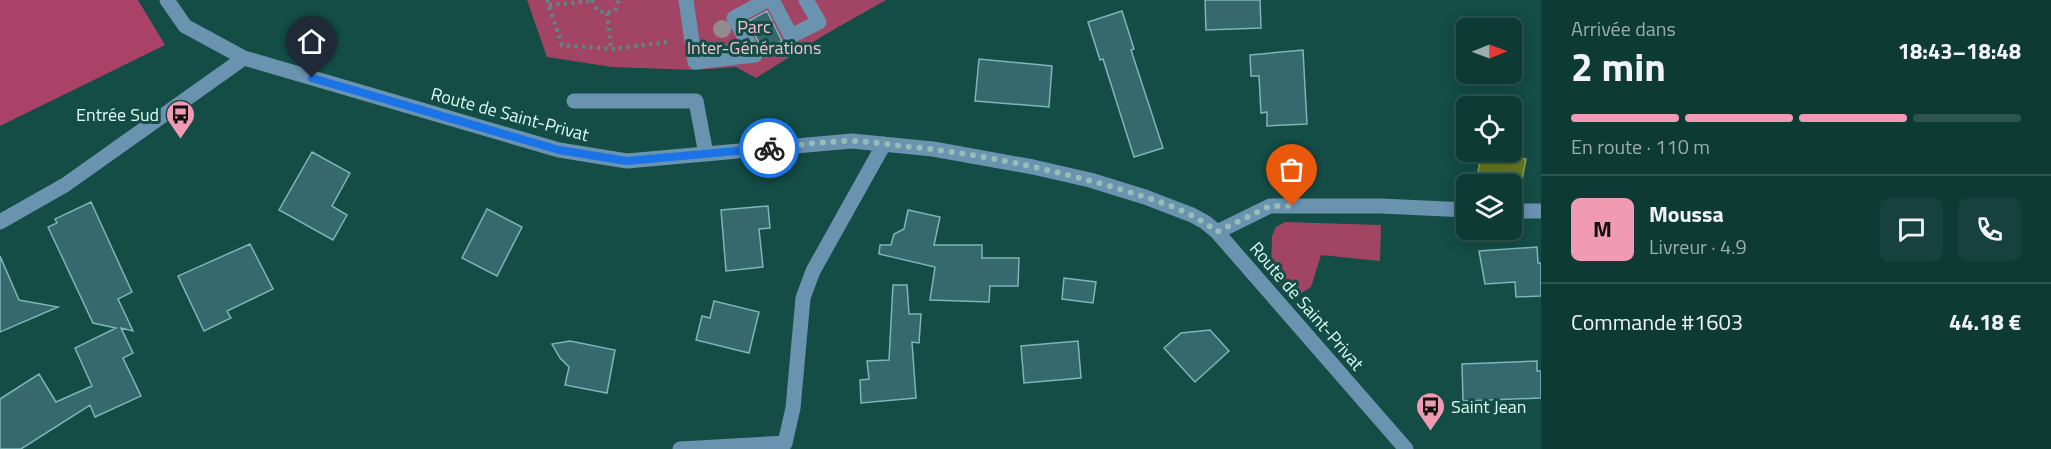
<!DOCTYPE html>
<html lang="fr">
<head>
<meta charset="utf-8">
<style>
	:root { --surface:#0e3a34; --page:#17413c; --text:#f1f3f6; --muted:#9badac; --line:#2e544f; --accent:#f19ab3 }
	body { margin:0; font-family:"Titillium Web",sans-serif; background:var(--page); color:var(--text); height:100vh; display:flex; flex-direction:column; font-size:22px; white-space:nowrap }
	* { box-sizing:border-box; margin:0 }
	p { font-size:20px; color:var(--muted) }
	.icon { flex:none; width:33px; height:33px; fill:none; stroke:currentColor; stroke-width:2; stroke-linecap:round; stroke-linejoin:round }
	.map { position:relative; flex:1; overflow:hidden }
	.sheet { display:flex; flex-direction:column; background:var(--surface); width:510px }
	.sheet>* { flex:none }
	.needle { width:39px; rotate:89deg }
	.tools { position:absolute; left:1456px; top:18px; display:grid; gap:12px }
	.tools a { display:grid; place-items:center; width:66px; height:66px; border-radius:9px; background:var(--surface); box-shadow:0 3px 15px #0003,0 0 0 2px var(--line); font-size:30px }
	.pin { position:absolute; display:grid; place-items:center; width:51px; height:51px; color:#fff; margin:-62px -26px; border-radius:50% 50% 50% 0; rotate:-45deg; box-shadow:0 0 6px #0007 }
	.pin .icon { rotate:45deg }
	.courier { position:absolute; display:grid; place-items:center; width:60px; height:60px; margin:-30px; border:4px solid #1a73e8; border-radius:50%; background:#fff; color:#222; box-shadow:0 2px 8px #0007 }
	.head em { font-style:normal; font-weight:700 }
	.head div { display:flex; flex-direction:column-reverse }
	.head { display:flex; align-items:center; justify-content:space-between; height:102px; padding:0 30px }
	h1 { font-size:39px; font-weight:700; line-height:45px }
	.bar { display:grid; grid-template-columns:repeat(4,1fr); gap:9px 6px; align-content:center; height:72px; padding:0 30px }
	.bar i { height:8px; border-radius:4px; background:var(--line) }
	.bar .current { background:var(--accent) }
	.bar p { grid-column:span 4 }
	.line { display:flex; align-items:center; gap:15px; padding:0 30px; border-top:2px solid var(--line) }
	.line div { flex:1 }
	.round { display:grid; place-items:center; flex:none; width:63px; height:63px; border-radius:9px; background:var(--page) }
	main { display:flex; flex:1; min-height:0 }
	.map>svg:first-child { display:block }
</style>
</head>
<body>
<main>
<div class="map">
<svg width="1541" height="449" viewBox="0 0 1541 449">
	<rect width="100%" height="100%" fill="#134d45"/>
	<!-- green -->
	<path fill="#a24565" d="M 527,0 L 886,0 L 826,34 L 756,78 L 736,67 L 696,70 L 612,67 L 547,57 Z
		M 1285,222 L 1381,225 L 1380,261 L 1321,255 L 1311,287 L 1291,300 L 1271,275 L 1272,236 L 1276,227 Z"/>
	<!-- forest -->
	<path fill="#aa4267" d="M 0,0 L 138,0 L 165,45 L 0,126 Z"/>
	<!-- water -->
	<path fill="#657720" stroke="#899e60" stroke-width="1.5" d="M 1481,152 L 1526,159 L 1522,180 L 1478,173 Z"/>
	<!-- building -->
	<path fill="#35696d" stroke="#7bb6b9" stroke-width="1.5" d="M 1205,0 L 1260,0 L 1261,28 L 1206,30 Z
		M 767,11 L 782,41 L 764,51 L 747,22 Z
		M 1122,11 L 1134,49 L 1131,50 L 1163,148 L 1134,157 L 1103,59 L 1100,60 L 1088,22 Z
		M 1303,50 L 1307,124 L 1267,126 L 1267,112 L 1261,113 L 1259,76 L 1251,76 L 1250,55 Z
		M 979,59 L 1052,66 L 1049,107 L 975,101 Z
		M 312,152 L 350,173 L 332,206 L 347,215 L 333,240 L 279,210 Z
		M 91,202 L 132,292 L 118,299 L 133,331 L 121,328 L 133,353 L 123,358 L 141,396 L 95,417 L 90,405 L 21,449 L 0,449 L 0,399 L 39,374 L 56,402 L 92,386 L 75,348 L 116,328 L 93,323 L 48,227 L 57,223 L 55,219 Z
		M 768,206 L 770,228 L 759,229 L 763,267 L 726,271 L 721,210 Z
		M 487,209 L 522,227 L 497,276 L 462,258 Z
		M 908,210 L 940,217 L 934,245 L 982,245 L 982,258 L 1019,258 L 1018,286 L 990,286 L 989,302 L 930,300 L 935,267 L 879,254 L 880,245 L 891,245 L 894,234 L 904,229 Z
		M 250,244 L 273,289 L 227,311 L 231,318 L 204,331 L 178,276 Z
		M 1537,247 L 1538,263 L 1541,263 L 1541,296 L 1516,297 L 1515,282 L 1485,284 L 1479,251 Z
		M 0,256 L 19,300 L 58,307 L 0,332 Z
		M 1064,278 L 1096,282 L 1093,303 L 1062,299 Z
		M 893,285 L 907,285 L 909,314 L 921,314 L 919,343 L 912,342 L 916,398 L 861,403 L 860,380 L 869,379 L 867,361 L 889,360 Z
		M 714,301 L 759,312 L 749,353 L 696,340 L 702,316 L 710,318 Z
		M 1210,330 L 1229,351 L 1195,382 L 1164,348 L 1181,333 Z
		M 570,341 L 615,350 L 607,393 L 565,385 L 569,367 L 560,358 L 552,344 Z
		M 1078,341 L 1081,378 L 1024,383 L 1021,346 Z
		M 1537,361 L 1537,371 L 1541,371 L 1541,398 L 1463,401 L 1462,364 Z"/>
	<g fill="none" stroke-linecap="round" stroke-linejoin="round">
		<!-- path -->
		<path stroke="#5b8a83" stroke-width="4" stroke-dasharray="3 4.5" stroke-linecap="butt" d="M 547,0 L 562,45 L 611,49 L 669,42
			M 592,0 L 598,11 L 607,13 L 615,10 L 619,0
			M 549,5 L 592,1
			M 607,13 L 611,49"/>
		<!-- minor -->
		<path stroke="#6a93b0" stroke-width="15" d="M 167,0 L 185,26 L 244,58 L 559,150 L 627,161 L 852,141 L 933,149 L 1033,167 L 1090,180 L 1145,197 L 1192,215 L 1205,222 L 1217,232 L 1406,449
			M 686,0 L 695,62 L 755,55 L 734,18 L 767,0
			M 772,0 L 791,36 L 819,22 L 806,0
			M 574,101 L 696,101 L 706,154
			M 1512,211 L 1541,211
			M 0,222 L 65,185 L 244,58
			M 1217,232 L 1270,206 L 1381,206 L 1467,210
			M 680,449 L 785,443
			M 781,449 L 785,443 L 793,408 L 803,298 L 813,271 L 884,144"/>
	</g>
	<!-- trees -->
	<circle fill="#928c91" cx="722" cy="29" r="9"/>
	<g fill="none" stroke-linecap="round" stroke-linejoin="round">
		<!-- done -->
		<path stroke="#97bdb7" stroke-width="6" stroke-dasharray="0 10.8" d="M 769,148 C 797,146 824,141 852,141 C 868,141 885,144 902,146 C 977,153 1053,169 1126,191 C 1158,201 1192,211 1217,232 L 1270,206 L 1292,206"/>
		<!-- route -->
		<path stroke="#1a73e8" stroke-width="8" d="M 312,78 L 559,150 L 627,161 L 769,148"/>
	</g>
	<!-- icons -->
	<defs>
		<symbol id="bus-pin" viewBox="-11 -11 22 30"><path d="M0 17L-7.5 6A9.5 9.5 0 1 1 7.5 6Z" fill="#f19ab3" stroke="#134d45"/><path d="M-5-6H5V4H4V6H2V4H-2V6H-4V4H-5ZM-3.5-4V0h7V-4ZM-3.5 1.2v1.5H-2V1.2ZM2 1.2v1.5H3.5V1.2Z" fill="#111"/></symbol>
	</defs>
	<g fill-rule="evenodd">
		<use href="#bus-pin" x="164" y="98" width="33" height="45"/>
		<use href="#bus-pin" x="1414" y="390" width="33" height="45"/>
	</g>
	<g text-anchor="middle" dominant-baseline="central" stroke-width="6" stroke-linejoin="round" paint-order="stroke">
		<!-- park labels -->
		<g font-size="18" fill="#f9bfcf" stroke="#134d45">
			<text x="754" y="26">Parc<tspan x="754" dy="21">Inter-Générations</tspan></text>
		</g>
		<!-- poi labels -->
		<g font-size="18" fill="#defaf4" stroke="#134d45" text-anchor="end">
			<text x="159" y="114">Entrée Sud</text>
			<text x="1451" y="406" text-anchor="start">Saint Jean</text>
		</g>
		<!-- street labels -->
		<g font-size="18" fill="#defaf4" stroke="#134d45">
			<text transform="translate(510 114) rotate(15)">Route de Saint-Privat</text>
			<text transform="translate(1307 306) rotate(49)">Route de Saint-Privat</text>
		</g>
	</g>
</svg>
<div class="tools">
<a><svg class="needle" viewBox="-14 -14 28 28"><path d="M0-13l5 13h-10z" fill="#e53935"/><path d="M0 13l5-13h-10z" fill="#9badac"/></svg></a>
<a><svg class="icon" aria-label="locate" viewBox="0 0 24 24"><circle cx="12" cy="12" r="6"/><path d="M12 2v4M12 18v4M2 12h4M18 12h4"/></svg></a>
<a><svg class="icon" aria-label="layers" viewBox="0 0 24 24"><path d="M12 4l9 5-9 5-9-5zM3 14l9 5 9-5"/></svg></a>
</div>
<div class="pin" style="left:1292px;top:206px;background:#ea580c"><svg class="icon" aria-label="bag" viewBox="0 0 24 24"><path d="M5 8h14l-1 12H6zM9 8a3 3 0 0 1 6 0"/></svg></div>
<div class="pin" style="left:312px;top:78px;background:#1f2937"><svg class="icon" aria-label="home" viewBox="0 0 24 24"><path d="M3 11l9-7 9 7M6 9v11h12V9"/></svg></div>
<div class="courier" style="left:769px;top:148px"><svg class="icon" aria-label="bike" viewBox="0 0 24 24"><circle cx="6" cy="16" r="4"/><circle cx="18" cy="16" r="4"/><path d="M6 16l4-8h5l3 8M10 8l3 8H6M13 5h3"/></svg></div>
</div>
<section class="sheet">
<div class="head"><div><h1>2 min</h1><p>Arrivée dans</p></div><em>18:43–18:48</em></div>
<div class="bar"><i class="current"></i><i class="current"></i><i class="current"></i><i></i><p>En route · 110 m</p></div>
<div class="line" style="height:108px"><b class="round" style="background:var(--accent);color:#111">M</b><div><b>Moussa</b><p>Livreur · 4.9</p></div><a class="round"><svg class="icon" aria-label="chat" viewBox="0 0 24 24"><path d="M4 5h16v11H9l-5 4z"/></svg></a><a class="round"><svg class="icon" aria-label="phone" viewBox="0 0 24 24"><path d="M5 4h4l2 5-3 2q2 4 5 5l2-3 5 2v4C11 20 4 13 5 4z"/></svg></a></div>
<div class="line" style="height:78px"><div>Commande #1603</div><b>44.18 €</b></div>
</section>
</main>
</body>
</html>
